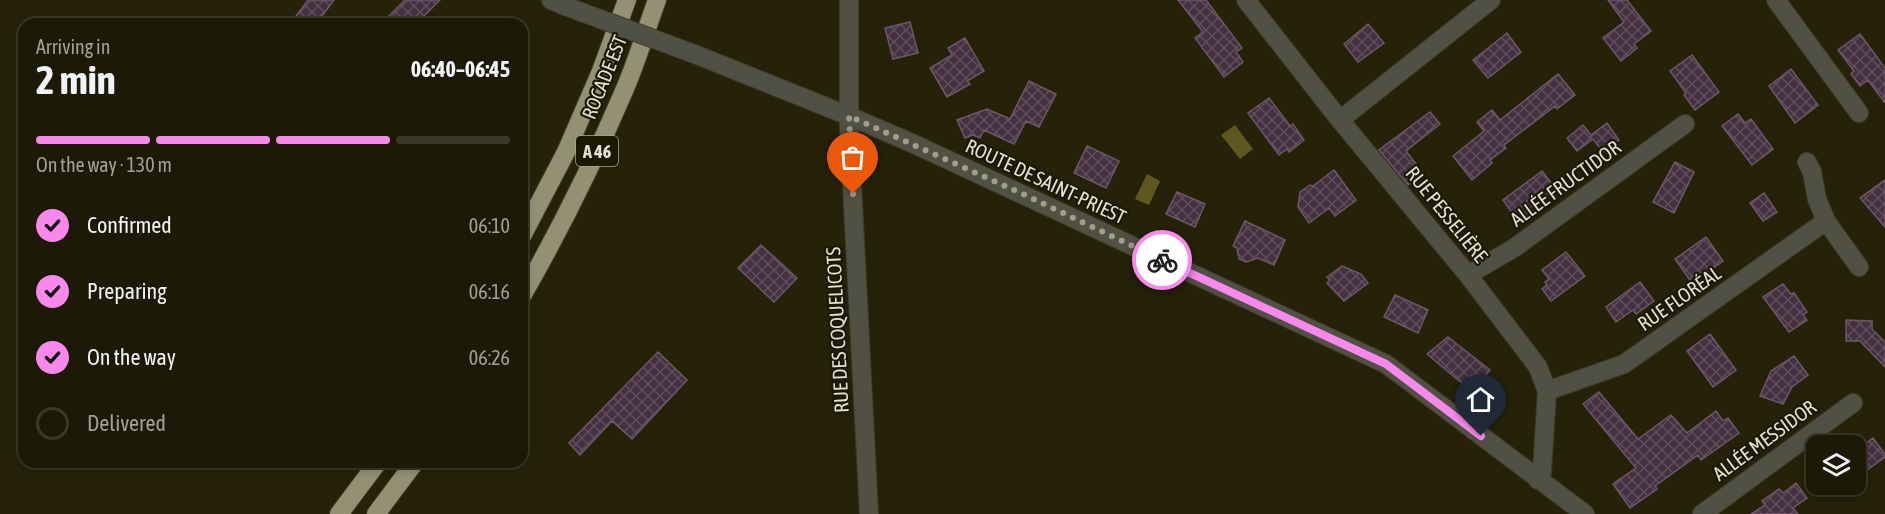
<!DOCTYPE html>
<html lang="en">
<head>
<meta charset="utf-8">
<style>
	:root { --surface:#1c1a07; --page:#292715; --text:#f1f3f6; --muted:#a0a19b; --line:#3a3828; --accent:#f888eb }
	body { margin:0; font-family:"Asap Condensed",sans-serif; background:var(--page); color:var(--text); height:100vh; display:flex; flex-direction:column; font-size:22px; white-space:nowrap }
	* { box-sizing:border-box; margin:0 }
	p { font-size:20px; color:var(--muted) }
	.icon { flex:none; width:33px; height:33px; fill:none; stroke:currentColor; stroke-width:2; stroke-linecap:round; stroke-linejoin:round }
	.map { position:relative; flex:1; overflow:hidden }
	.drawer { position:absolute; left:18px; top:18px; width:510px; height:450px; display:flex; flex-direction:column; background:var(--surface); border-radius:18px; box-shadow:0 3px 9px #0003,0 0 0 2px var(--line) }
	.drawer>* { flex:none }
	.buttons { position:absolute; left:1806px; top:435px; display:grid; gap:12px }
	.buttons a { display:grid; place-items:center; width:60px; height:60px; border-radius:12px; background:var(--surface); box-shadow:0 3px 9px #0003,0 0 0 2px var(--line); font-size:30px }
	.pin { position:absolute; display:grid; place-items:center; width:51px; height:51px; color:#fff; margin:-62px -26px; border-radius:50% 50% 50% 0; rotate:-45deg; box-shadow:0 0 6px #0007 }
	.pin .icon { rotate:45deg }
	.courier { position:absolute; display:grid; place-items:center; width:60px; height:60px; margin:-30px; border:4px solid #f888eb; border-radius:50%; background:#fff; color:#222; box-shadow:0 2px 8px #0007 }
	.summary em { font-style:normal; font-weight:700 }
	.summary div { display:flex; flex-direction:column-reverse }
	.summary { display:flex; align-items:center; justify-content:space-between; height:102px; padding:0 18px }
	h1 { font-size:39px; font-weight:700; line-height:45px }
	.bar { display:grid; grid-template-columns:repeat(4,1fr); gap:9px 6px; align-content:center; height:72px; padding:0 18px }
	.bar i { height:8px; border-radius:4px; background:var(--line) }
	.bar .active { background:var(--accent) }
	.bar p { grid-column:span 4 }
	ol { padding:0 18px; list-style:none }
	li { display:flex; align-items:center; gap:18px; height:66px }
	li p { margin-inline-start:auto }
	li .icon { padding:6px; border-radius:50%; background:var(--accent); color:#111; stroke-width:4 }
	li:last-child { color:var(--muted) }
	li i { width:33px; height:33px; border:3px solid var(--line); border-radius:50% }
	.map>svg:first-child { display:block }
</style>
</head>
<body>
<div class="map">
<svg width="1885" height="514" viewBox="0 0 1885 514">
	<defs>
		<pattern id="building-cross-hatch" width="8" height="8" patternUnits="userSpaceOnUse" patternTransform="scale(1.5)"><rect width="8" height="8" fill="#443041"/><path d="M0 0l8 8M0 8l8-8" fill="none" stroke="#5f4e5c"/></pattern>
	</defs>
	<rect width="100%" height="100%" fill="#252209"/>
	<!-- water -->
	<path fill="#5e571f" d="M 1235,125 L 1253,149 L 1240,159 L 1221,135 Z
		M 1147,174 L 1160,181 L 1149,205 L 1135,199 Z"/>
	<!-- building -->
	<path fill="url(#building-cross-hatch)" stroke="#6d5769" stroke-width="1.5" d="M 308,0 L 334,0 L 316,24 L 290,24 Z
		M 405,0 L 440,0 L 416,24 L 397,24 L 389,16 Z
		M 1178,0 L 1206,0 L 1242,48 L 1236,52 L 1243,62 L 1224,77 L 1195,38 L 1203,32 Z
		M 1608,0 L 1627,0 L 1651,31 L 1634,44 L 1637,48 L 1621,61 L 1603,38 L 1624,22 Z
		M 910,22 L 918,53 L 893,59 L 885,28 Z
		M 1368,24 L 1384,43 L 1358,62 L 1344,44 Z
		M 1507,33 L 1521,52 L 1488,78 L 1473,60 Z
		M 1860,34 L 1885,68 L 1885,103 L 1868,80 L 1860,86 L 1851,74 L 1854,71 L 1838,50 Z
		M 965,38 L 984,71 L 967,81 L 970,84 L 947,97 L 930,68 L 952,55 L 948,48 Z
		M 1692,55 L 1719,92 L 1695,110 L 1684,95 L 1686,93 L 1670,71 Z
		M 1791,69 L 1818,105 L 1795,123 L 1769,86 Z
		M 1558,74 L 1575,95 L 1557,109 L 1555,106 L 1504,145 L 1506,148 L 1490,160 L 1492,163 L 1472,180 L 1453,156 L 1484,131 L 1477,122 L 1492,110 L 1500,120 Z
		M 1029,81 L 1056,94 L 1039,127 L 1026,121 L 1014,144 L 984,130 L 980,138 L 973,135 L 965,138 L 957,120 L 987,109 L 1010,119 Z
		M 1269,98 L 1290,126 L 1293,124 L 1304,140 L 1289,152 L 1287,149 L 1279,155 L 1248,113 Z
		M 1430,112 L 1440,124 L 1406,151 L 1423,173 L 1408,185 L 1379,150 Z
		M 1738,114 L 1745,123 L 1751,119 L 1773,149 L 1752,165 L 1722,126 Z
		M 1607,123 L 1619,140 L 1603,152 L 1593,139 L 1577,151 L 1567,138 L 1583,125 L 1591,135 Z
		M 1087,146 L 1119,161 L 1106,188 L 1074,173 Z
		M 1675,162 L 1694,172 L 1674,213 L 1653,202 Z
		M 1334,170 L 1356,200 L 1335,216 L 1329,208 L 1309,223 L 1298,207 L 1300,192 L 1310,185 L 1313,186 Z
		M 1542,171 L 1556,189 L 1530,208 L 1534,212 L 1519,223 L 1503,200 Z
		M 1885,180 L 1885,227 L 1860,198 Z
		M 1177,192 L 1205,204 L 1195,227 L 1166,214 Z
		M 1764,193 L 1777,212 L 1763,221 L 1750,203 Z
		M 1245,221 L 1285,240 L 1274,265 L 1258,258 L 1246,262 L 1239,259 L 1237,248 L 1233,246 Z
		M 1706,237 L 1723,261 L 1692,283 L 1675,259 Z
		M 761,245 L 797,278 L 774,302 L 738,268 Z
		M 1566,252 L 1585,276 L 1551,301 L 1542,289 L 1547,285 L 1545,282 L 1549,279 L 1542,270 Z
		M 1342,266 L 1361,274 L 1368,283 L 1344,301 L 1327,283 L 1330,280 L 1327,277 Z
		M 1640,282 L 1654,301 L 1636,314 L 1633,310 L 1616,322 L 1606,307 Z
		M 1783,284 L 1791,294 L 1794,293 L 1807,312 L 1803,315 L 1807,320 L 1789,332 L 1763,297 Z
		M 1395,295 L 1428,310 L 1418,333 L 1384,317 Z
		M 1846,320 L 1872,321 L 1872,329 L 1885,342 L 1885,367 L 1860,341 L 1846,341 Z
		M 1710,334 L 1736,370 L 1713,387 L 1687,351 Z
		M 1448,337 L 1490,370 L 1480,382 L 1471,375 L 1464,385 L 1427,354 Z
		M 658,352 L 687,380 L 632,439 L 612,421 L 580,455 L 569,443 Z
		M 1794,356 L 1808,375 L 1792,387 L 1783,404 L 1760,396 L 1771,371 Z
		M 1599,392 L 1638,439 L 1671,415 L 1687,433 L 1716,411 L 1723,421 L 1728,418 L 1739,433 L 1701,460 L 1698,455 L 1655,486 L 1657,489 L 1630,508 L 1613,484 L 1636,468 L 1583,404 Z
		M 1873,438 L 1885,454 L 1885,457 L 1856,478 L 1856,451 Z
		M 1796,483 L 1807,498 L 1793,508 L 1798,514 L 1751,514 L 1765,505 L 1762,501 L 1779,489 L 1783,493 Z"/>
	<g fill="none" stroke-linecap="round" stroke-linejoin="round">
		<defs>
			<path id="street" d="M 551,0 L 565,6
				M 849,0 L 849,126 L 869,514
				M 1246,0 L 1340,120 L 1468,275 L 1538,367 L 1547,391 L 1542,472 L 1538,480
				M 1776,0 L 1859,113
				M 697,55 L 849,116 L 914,144 L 1386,364 L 1585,514
				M 1340,120 L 1491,0
				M 1807,162 L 1812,172 L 1817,199 L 1826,221
				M 1468,275 L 1514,248 L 1685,124
				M 1547,391 L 1624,364 L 1826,221 L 1859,267
				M 1702,514 L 1853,403"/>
			<path id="highway" d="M 522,236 L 566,152 L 601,71 L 627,0
				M 522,296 C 560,230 594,161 624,91 C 637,61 646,30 657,0
				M 339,514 L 378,462
				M 376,514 L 415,462"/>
		</defs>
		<!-- street casing -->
		<use href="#street" stroke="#403d25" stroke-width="20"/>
		<!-- highway casing -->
		<use href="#highway" stroke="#403d25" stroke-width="20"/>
		<!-- street -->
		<use href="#street" stroke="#515045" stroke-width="18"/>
		<!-- highway -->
		<use href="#highway" stroke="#939074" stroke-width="18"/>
		<defs>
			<path id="street-bridge" d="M 565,6 L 697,55"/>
		</defs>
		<!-- street-bridge casing -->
		<use href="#street-bridge" stroke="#403d25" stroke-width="20" stroke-linecap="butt"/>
		<!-- street-bridge -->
		<use href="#street-bridge" stroke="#515045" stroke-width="18"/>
	</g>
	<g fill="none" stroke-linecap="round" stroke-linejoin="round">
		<!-- done -->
		<path stroke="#a09e8c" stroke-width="6" stroke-dasharray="0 10.8" d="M 853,194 L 849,116 L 1023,194 L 1162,260"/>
		<!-- route -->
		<path stroke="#f888eb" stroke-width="8" d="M 1162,260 L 1386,364 L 1481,436"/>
	</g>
	<g text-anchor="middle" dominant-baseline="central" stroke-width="4.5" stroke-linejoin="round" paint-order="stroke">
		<!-- shield labels -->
		<rect fill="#1c1902" stroke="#a7a594" stroke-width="1.5" x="576" y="136" width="42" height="30" rx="4.5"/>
		<g font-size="18" font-weight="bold" fill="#e3e1d2">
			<text x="597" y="151">A 46</text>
		</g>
		<!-- street labels -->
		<g font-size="20" fill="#e3e1d2" stroke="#1c1902">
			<text transform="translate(604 77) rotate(-68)">ROCADE EST</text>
			<text transform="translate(1046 181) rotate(25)">ROUTE DE SAINT-PRIEST</text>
			<text transform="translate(1565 183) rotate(-36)">ALLÉE FRUCTIDOR</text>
			<text transform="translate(1447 214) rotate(51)">RUE PESSELIÈRE</text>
			<text transform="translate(1679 298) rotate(-35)">RUE FLORÉAL</text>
			<text transform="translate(837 330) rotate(-93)">RUE DES COQUELICOTS</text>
			<text transform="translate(1764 440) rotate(-36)">ALLÉE MESSIDOR</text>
		</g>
	</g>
</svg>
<div class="buttons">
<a><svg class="icon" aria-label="layers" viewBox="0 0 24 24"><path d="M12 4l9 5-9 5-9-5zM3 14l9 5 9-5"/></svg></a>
</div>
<div class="pin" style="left:853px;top:194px;background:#ea580c"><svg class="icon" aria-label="bag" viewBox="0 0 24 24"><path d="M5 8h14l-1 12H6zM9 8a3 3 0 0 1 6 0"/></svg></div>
<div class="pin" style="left:1481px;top:436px;background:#1f2937"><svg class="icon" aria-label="home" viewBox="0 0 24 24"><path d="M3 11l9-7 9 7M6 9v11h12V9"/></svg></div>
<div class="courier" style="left:1162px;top:260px"><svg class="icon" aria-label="bike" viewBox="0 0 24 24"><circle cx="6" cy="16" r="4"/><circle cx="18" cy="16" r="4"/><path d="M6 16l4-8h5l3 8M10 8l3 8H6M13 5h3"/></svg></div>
<section class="drawer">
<div class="summary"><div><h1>2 min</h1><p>Arriving in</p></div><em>06:40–06:45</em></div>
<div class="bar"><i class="active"></i><i class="active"></i><i class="active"></i><i></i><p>On the way · 130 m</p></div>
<ol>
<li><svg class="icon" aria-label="check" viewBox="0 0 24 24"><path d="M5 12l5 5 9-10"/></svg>Confirmed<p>06:10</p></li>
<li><svg class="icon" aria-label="check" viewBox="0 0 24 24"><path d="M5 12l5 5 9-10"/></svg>Preparing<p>06:16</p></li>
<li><svg class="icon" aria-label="check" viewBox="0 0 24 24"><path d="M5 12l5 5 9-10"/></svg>On the way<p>06:26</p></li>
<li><i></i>Delivered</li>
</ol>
</section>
</div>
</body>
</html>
